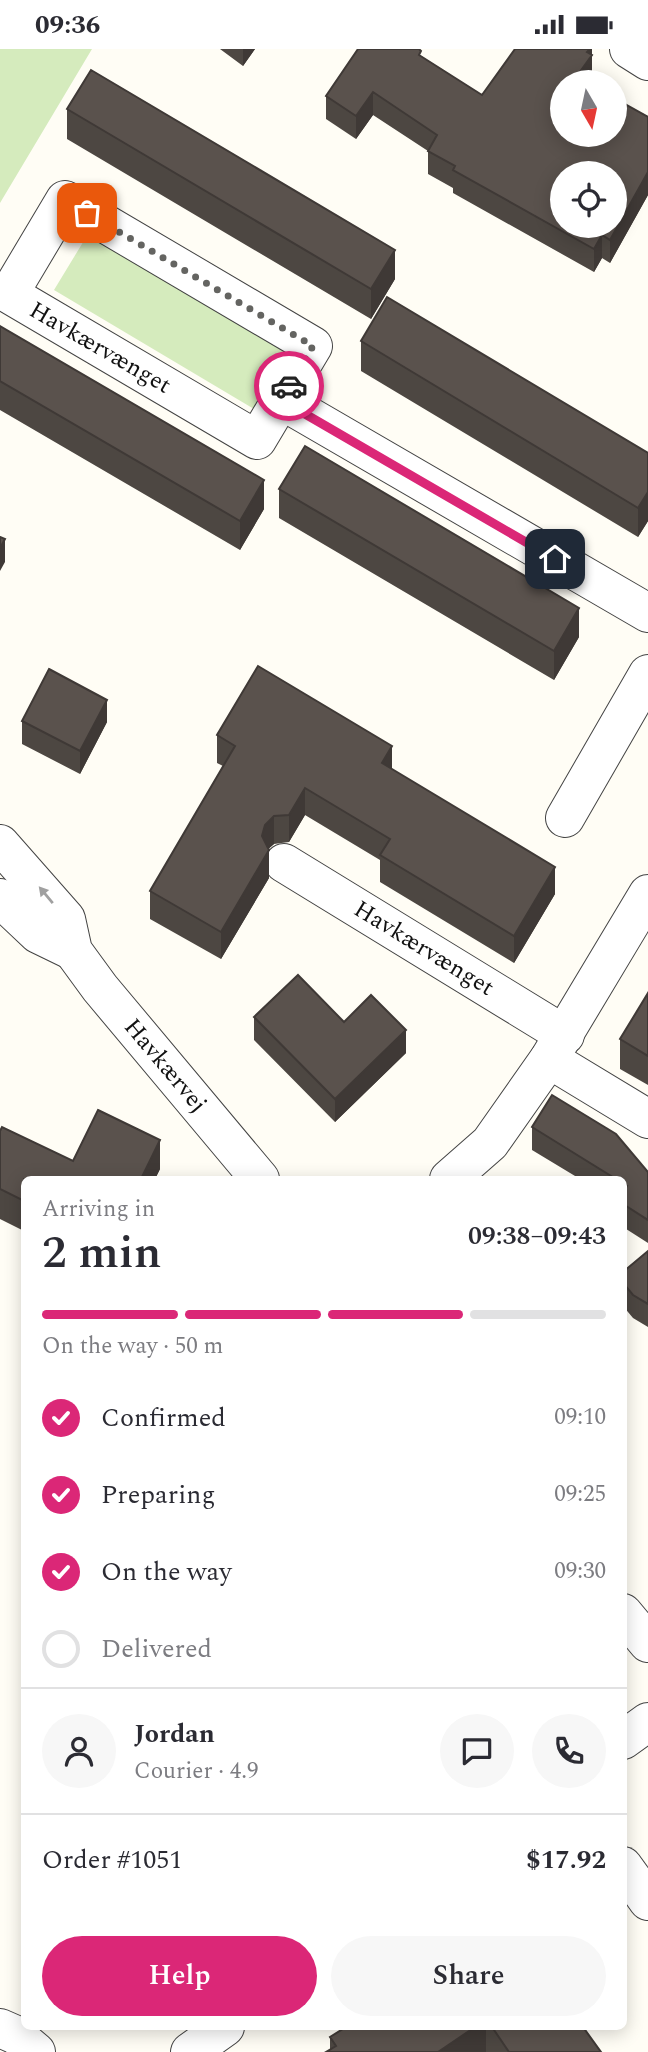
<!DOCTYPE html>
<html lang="en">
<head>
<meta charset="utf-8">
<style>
	:root { --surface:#fff; --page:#f7f7f7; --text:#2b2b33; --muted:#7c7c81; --line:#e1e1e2; --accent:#db2777 }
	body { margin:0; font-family:Spectral,serif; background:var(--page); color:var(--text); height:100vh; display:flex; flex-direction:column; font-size:26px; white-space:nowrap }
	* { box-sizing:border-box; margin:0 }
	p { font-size:23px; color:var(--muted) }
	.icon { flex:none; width:38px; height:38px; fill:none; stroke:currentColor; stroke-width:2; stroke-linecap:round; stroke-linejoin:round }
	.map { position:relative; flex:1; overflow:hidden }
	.panel { position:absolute; left:21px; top:1127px; width:606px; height:854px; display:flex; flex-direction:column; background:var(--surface); border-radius:10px; box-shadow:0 4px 18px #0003 }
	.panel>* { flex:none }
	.needle { width:46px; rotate:171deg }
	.controls { position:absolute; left:550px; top:21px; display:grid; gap:14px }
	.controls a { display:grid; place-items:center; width:77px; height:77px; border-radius:50%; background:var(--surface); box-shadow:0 4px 18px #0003; font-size:35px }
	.pin { position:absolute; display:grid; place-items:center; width:60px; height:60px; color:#fff; margin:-30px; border-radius:14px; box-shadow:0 4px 10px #0006 }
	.courier { position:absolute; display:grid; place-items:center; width:70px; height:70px; margin:-35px; border:5px solid #db2777; border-radius:50%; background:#fff; color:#222; box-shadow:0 2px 9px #0007 }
	.head em { font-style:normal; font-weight:600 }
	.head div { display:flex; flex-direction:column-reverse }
	.head { display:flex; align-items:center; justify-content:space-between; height:119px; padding:0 21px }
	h1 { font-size:46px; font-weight:600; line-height:52px }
	.bar { display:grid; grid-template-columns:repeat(4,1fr); gap:10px 7px; align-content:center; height:84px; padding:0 21px }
	.bar i { height:9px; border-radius:5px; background:var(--line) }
	.bar .active { background:var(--accent) }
	.bar p { grid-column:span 4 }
	.line { display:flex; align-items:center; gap:18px; padding:0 21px; border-top:2px solid var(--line) }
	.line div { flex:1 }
	.round { display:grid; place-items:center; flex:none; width:74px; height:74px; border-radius:37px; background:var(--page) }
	ol { padding:0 21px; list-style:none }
	li { display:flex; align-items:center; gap:21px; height:77px }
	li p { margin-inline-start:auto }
	li .icon { padding:7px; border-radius:50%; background:var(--accent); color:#fff; stroke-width:4 }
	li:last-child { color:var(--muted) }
	li i { width:38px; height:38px; border:4px solid var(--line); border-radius:50% }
	.button { display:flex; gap:14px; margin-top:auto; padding:14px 21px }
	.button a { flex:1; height:80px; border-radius:42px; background:var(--accent); color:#fff; font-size:28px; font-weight:600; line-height:80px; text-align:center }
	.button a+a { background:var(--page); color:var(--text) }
	.status { display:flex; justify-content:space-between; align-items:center; height:49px; padding:0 35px; background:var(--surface); direction:ltr }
	.status svg { height:19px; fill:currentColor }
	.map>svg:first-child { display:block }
</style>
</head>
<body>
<div class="status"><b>09:36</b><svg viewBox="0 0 49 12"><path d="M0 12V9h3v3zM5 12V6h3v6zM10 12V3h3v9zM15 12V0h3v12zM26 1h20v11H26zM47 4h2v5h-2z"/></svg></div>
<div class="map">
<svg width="648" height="2003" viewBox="0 0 648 2003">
	<rect width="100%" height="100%" fill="#fffdf5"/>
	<!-- green -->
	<path fill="#d5ebbd" d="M 0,0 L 92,0 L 0,154 Z
		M 88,185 L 289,302 L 254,360 L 54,241 Z"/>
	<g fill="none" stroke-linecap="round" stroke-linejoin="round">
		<defs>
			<g id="minor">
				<path d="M 629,0 L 648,12"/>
				<path d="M 65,151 L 313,297 L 257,391 L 9,245 Z"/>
				<path d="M 281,351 L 648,564"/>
				<path d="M 565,769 L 648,625"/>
				<path id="s1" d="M 0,795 L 66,870 L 73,902 L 100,939 L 260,1130"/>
				<path id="s2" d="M 284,814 L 565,986"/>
				<path d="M 0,849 L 38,885 L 73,902"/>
				<path d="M 549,1010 L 648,1070"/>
				<path d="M 449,1130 L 490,1094 L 549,1010 L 648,845"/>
				<path d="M 623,1564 L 648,1594"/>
				<path d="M 623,1691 L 648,1673"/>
				<path d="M 623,1817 L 648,1852"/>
				<path d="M 0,1979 L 16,1986 L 36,2003"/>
				<path d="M 190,2003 L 225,1978"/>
			</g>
		</defs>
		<!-- minor casing -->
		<use href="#minor" stroke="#444" stroke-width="40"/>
		<!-- minor -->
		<use href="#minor" stroke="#fff" stroke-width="38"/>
	</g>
	<!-- wall -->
	<path fill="#4d4742" d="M 220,0 L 255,0 L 243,17 Z
		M 592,0 L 592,29 L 562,33 L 648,68 L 648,146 L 610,214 L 602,209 L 594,223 L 453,144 L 453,139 L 428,125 L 428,102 L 373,66 L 356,90 L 326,70 L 326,47 L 421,7 L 482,46 Z
		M 67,60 L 395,230 L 371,270 L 67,90 Z
		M 0,277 L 264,460 L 240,501 L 0,361 Z
		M 361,292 L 648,404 L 648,472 L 638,488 L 361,322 Z
		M 279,440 L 579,588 L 554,631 L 279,469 Z
		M 22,672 L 107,673 L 80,725 L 22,695 Z
		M 217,686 L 392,721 L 555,845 L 514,914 L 380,833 L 380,811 L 305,766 L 289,793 L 274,795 L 268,800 L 269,829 L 221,910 L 150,870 L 150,842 L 223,717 L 217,714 Z
		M 648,944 L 648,1036 L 620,1020 L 620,990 Z
		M 254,968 L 344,973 L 406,1004 L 335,1073 L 254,991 Z
		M 532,1078 L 648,1123 L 648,1194 L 623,1178 L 623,1130 L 580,1130 L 532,1101 Z
		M 0,1082 L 73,1112 L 160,1120 L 155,1130 L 24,1130 L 24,1182 L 0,1170 Z
		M 648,1202 L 648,1278 L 633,1269 L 623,1257 L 623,1223 Z
		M 346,1978 L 583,1978 L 601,2003 L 326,2003 L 330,2001 L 330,1988 Z"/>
	<!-- shaded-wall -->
	<path fill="#3f3936" d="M 243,0 L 255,0 L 243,17 Z
		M 590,0 L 592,0 L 592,29 L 590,33 L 577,33 L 577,27 L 587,3 Z
		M 373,43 L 373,66 L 356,90 L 356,67 Z
		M 648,123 L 648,146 L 610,214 L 610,191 Z
		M 602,186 L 602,209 L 594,223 L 594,200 Z
		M 395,201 L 395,230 L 371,270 L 371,240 Z
		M 264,431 L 264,460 L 240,501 L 240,472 Z
		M 648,443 L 648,472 L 638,488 L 638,459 Z
		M 5,490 L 5,513 L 0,522 L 0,499 Z
		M 579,559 L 579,588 L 554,631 L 554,602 Z
		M 107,651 L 107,673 L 80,725 L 80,702 Z
		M 392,697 L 392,725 L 382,714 Z
		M 305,739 L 305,766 L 289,793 L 289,766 Z
		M 274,767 L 274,795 L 265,803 L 269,801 L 269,829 L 221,910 L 221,883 L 262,787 L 265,776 Z
		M 555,818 L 555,845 L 514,914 L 514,887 Z
		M 406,981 L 406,1004 L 335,1073 L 335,1050 Z
		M 160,1091 L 160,1120 L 155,1130 L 141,1130 Z
		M 475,1978 L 486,1978 L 486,2003 L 438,2003 Z"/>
	<!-- building -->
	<path fill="#5a524d" stroke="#3f3936" stroke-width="2" fill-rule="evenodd" d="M 358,0 L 419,0 L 421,2 L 419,6 L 482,46 L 515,0 L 590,0 L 587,3 L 592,6 L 577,27 L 587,33 L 562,33 L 562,86 L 614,86 L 614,49 L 648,68 L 648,123 L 610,191 L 602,186 L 594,200 L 453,121 L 455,117 L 428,102 L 437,86 L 373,43 L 356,67 L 326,47 ZM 562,124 L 614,124 L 614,177 L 562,177 Z
		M 91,21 L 395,201 L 371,240 L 67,60 Z
		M 387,248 L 648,404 L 648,443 L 638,459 L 361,292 Z
		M 0,277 L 264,431 L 240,472 L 0,332 Z
		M 305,397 L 579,559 L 554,602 L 279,440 Z
		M 0,488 L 5,490 L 0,499 Z
		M 258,617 L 392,697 L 382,714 L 555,818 L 514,887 L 380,806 L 390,790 L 305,739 L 289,766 L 274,767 L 265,776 L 262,787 L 269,801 L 221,883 L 150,842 L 235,697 L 217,686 Z
		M 49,620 L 107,651 L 80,702 L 22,672 Z
		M 298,926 L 344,973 L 371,946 L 406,981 L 335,1050 L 254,968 Z
		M 648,944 L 648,1007 L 620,990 Z
		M 552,1046 L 616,1085 L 648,1123 L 648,1171 L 623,1155 L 623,1144 L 627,1137 L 623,1135 L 623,1130 L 616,1130 L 532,1078 Z
		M 98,1061 L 160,1091 L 141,1130 L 106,1130 L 103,1129 L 102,1130 L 24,1130 L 24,1152 L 0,1140 L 0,1082 L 2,1078 L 73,1112 Z
		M 648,1202 L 648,1255 L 633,1246 L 623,1234 L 623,1223 Z
		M 346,1978 L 475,1978 L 438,2003 L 326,2003 L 336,1997 L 330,1988 Z
		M 492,1978 L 583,1978 L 601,2003 L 509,2003 Z"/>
	<!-- one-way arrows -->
	<defs><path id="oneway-solid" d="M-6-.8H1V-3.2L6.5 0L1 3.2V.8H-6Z" transform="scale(1.75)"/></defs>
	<use fill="#a0a0a0" href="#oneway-solid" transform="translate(46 846) rotate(-130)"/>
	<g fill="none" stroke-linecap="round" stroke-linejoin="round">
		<!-- done -->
		<path stroke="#646461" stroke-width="7" stroke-dasharray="0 12.6" d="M 87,164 L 313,297 L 289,337"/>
		<!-- route -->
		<path stroke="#db2777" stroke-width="9" d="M 289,337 L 281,351 L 555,510"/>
	</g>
	<g text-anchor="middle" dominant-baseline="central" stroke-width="7" stroke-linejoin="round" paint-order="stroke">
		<!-- street labels -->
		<g font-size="24" fill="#111" stroke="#fff">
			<text transform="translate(100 299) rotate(30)">Havkærvænget</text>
			<text stroke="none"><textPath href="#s2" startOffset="164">Havkærvænget</textPath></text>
			<text stroke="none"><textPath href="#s1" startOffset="280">Havkærvej</textPath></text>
		</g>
	</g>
</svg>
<div class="controls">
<a><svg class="needle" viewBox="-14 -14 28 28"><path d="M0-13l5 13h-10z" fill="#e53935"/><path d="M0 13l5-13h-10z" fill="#7c7c81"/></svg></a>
<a><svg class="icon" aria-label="locate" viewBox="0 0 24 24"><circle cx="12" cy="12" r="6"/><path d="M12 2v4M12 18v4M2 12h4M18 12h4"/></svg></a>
</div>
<div class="pin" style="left:87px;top:164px;background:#ea580c"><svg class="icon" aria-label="bag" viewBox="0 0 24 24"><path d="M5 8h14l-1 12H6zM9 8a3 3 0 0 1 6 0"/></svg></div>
<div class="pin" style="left:555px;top:510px;background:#1f2937"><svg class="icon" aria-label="home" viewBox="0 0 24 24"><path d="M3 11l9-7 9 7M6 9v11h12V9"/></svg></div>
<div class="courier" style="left:289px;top:337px"><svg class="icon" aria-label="car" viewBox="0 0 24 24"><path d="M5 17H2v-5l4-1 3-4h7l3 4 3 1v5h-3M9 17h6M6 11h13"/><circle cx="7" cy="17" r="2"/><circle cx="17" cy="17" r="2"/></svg></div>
<section class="panel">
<div class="head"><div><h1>2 min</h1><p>Arriving in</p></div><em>09:38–09:43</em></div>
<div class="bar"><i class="active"></i><i class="active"></i><i class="active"></i><i></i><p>On the way · 50 m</p></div>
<ol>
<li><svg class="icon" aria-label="check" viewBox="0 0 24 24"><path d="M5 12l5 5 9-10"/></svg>Confirmed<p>09:10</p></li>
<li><svg class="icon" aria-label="check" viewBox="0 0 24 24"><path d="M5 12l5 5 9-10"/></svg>Preparing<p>09:25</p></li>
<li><svg class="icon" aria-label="check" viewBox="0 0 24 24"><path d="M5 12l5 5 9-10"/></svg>On the way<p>09:30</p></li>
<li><i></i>Delivered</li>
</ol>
<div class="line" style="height:126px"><a class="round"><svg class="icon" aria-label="person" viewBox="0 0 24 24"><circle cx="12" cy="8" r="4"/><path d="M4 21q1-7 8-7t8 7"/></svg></a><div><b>Jordan</b><p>Courier · 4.9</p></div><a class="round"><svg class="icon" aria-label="chat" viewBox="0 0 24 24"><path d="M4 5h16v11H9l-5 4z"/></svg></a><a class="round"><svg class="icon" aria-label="phone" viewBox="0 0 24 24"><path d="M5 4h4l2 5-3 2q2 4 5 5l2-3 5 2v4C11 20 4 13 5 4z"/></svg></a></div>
<div class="line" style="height:91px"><div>Order #1051</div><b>$17.92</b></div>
<div class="button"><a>Help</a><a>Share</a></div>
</section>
</div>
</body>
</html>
